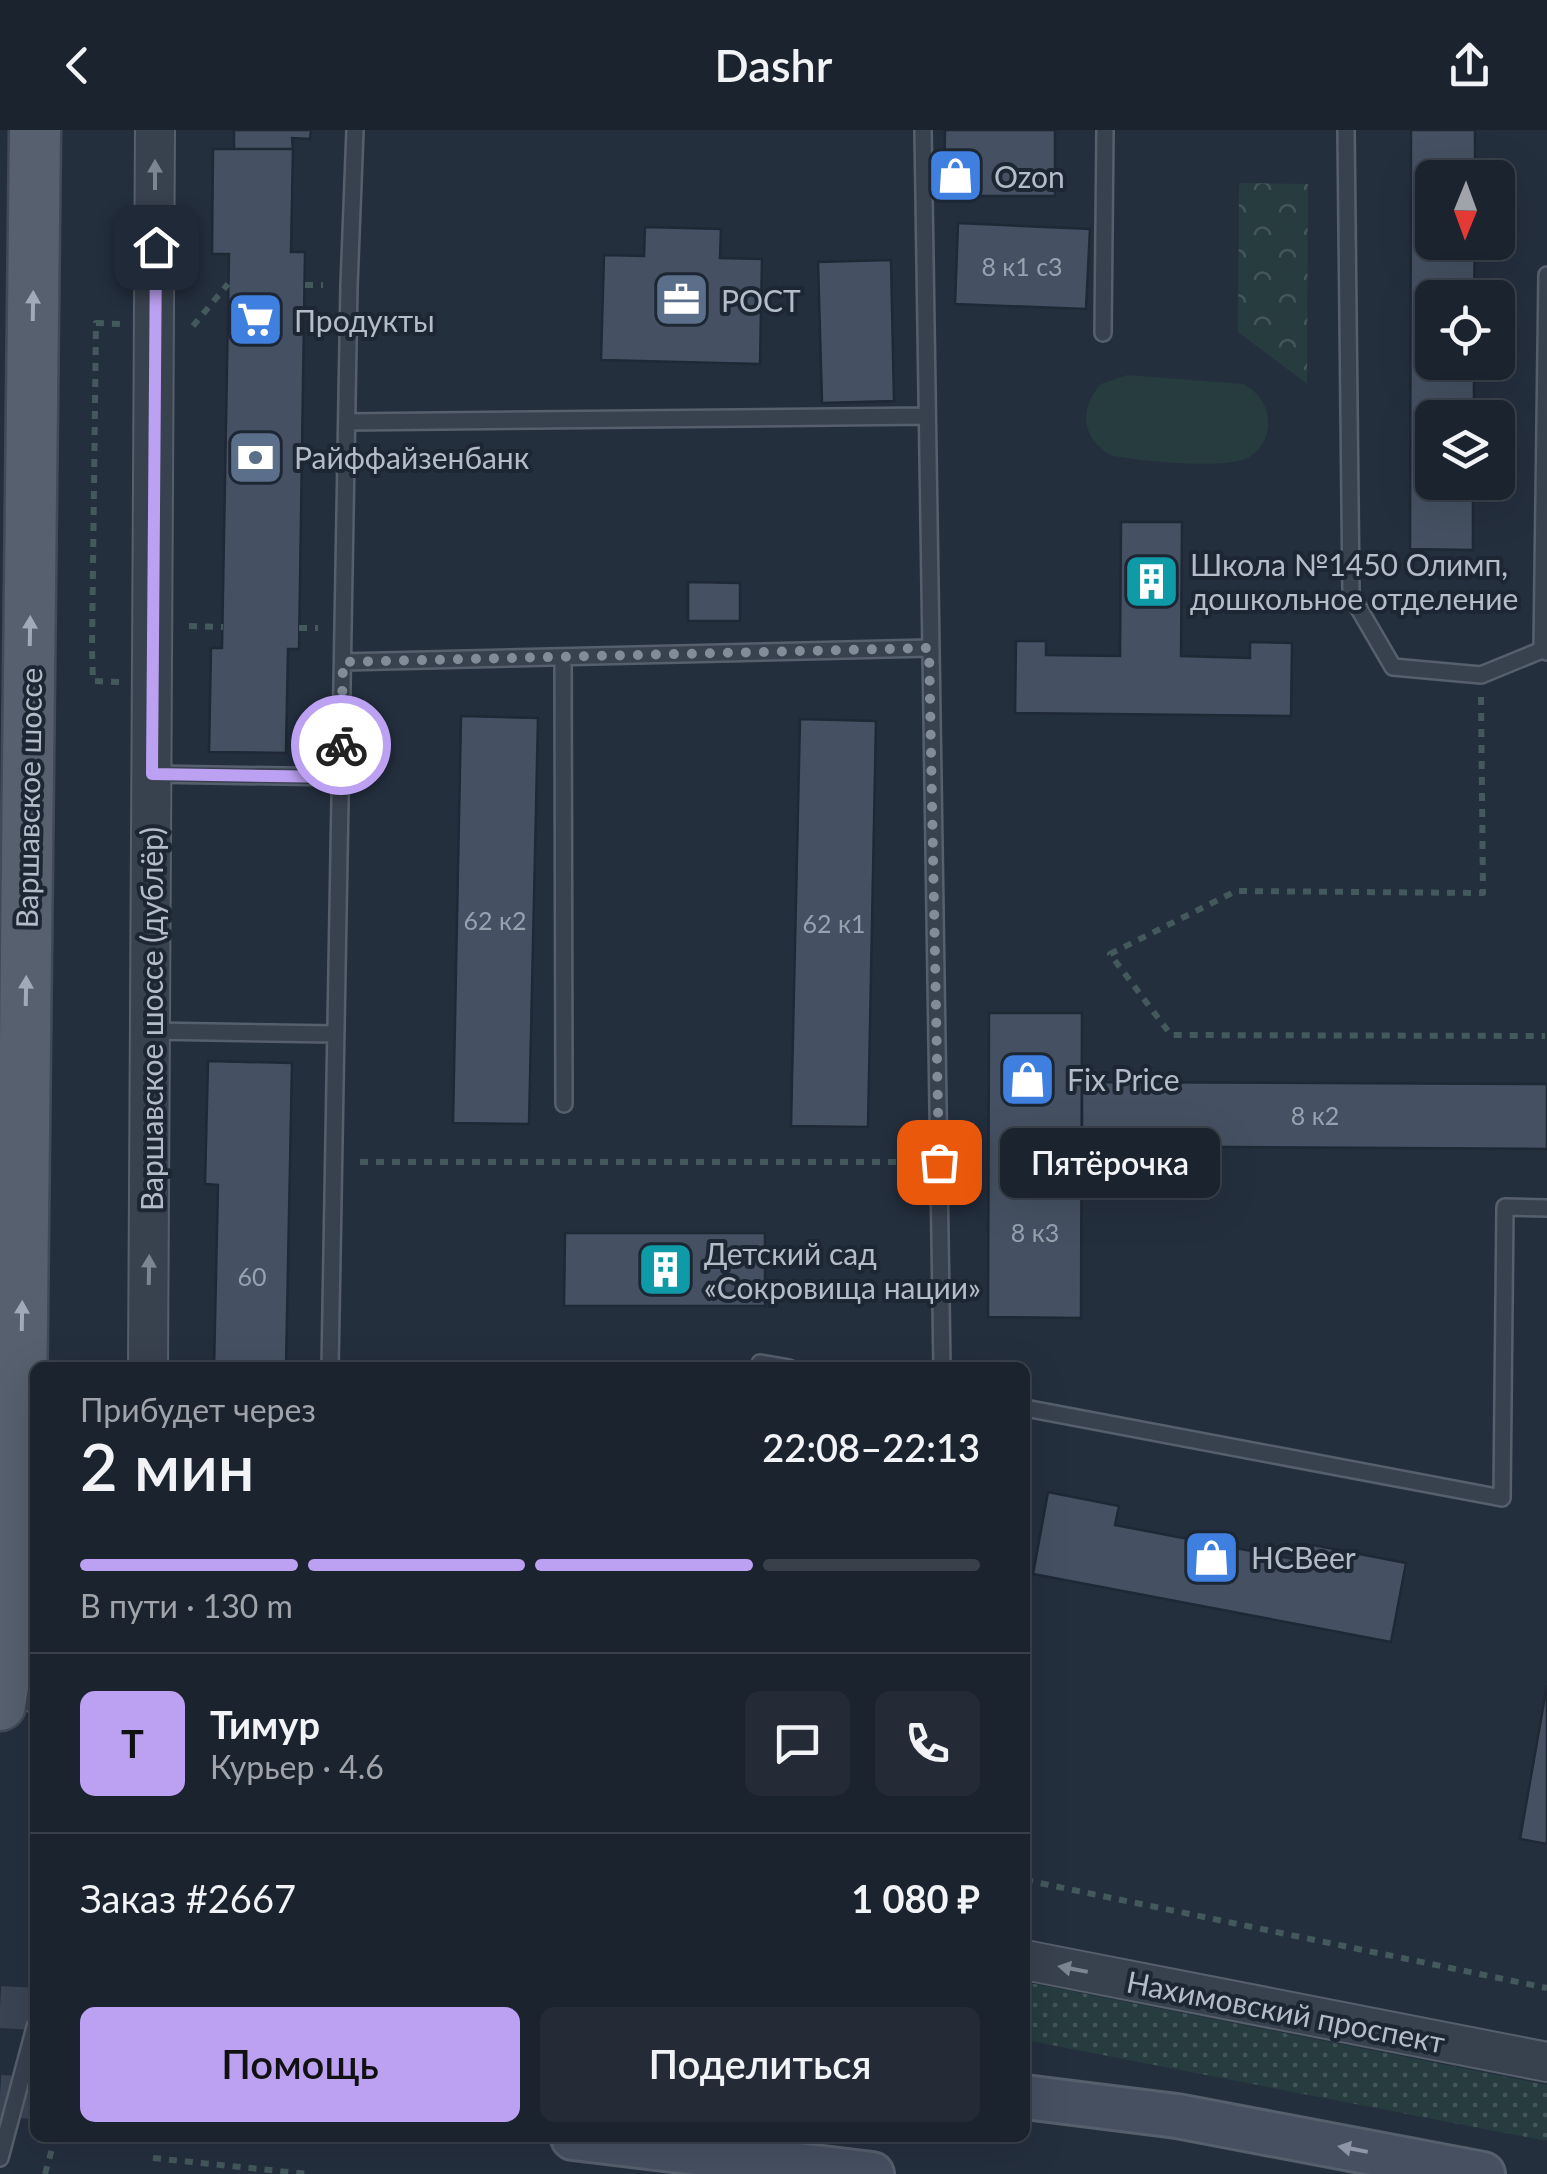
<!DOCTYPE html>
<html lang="ru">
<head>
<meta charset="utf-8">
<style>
	:root { --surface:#1b232e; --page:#242b36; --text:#f1f3f6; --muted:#a0a4aa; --line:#39404a; --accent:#bca0f2 }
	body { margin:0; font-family:Lato,sans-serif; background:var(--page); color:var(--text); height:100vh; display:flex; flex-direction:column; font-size:38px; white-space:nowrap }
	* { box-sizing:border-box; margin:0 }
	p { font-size:32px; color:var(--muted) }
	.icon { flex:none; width:55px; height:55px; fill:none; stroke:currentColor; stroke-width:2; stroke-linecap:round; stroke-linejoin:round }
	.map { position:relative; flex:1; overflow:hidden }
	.side { position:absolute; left:30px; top:1232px; width:1000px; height:780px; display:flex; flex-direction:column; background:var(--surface); border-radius:15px; box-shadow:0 10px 40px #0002,0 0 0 2px var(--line) }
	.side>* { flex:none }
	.needle { width:65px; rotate:181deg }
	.controls { position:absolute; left:1415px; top:30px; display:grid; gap:20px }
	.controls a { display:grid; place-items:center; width:100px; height:100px; border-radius:15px; background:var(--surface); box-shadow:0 10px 40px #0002,0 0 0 2px var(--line); font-size:50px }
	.pin { position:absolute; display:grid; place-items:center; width:85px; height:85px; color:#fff; margin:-42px; border-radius:20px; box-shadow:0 5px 15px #0006 }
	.courier { position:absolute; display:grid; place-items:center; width:100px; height:100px; margin:-50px; border:8px solid #bca0f2; border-radius:50%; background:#fff; color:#222; box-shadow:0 2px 12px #0007 }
	.bubble { position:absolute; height:70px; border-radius:15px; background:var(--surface); box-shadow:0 10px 40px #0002,0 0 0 2px var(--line); font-size:32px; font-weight:600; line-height:70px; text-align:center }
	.overview em { font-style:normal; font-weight:600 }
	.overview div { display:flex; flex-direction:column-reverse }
	.overview { display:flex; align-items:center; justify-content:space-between; height:170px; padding:0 50px }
	h1 { font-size:65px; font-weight:600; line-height:75px }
	.bar { display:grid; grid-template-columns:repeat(4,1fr); gap:15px 10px; align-content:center; height:120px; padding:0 50px }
	.bar i { height:12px; border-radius:8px; background:var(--line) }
	.bar .on { background:var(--accent) }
	.bar p { grid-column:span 4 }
	.line { display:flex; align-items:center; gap:25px; padding:0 50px; border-top:2px solid var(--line) }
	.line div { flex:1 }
	.round { display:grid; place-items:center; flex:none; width:105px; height:105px; border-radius:15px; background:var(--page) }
	.action { display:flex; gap:20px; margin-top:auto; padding:20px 50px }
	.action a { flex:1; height:115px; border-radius:15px; background:var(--accent); color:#111; font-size:40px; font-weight:600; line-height:115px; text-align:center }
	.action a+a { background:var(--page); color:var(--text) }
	header { display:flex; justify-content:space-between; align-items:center; height:130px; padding:0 50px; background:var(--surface); font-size:45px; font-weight:600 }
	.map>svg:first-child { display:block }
</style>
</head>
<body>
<header><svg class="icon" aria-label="back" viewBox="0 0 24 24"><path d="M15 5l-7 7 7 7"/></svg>Dashr<svg class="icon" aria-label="share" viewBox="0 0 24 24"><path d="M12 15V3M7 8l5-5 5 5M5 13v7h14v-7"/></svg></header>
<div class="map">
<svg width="1547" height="2044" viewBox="0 0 1547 2044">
	<defs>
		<pattern id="grass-dots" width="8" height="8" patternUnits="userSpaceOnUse" patternTransform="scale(2.5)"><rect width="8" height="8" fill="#263c3f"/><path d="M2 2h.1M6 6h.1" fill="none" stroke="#435659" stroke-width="1.8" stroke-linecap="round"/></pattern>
		<pattern id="park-crowns" width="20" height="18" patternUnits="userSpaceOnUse" patternTransform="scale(2.5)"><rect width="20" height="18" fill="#263c3f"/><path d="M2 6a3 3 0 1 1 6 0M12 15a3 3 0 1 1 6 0" fill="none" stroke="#435659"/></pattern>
	</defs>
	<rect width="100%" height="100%" fill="#242f3e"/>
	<!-- grass -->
	<path fill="url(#grass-dots)" d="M 1025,1852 L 1547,1955 L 1547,2011 L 1025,1910 Z"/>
	<!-- park -->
	<path fill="url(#park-crowns)" d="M 1239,53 L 1308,54 L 1307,254 L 1238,202 Z"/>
	<!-- garden -->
	<path fill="#263c3f" d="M 1128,245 L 1244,254 C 1258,263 1268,274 1268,292 C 1269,305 1262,318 1251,326 C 1230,341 1136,331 1110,325 C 1081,307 1079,278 1101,254 Z"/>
	<!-- building -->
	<path fill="#455162" stroke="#1f2835" stroke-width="2.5" d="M 234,0 L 311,0 L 310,9 L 292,8 L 293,19 L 234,19 Z
		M 945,0 L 1055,0 L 1055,66 L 944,66 Z
		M 1411,0 L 1475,0 L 1475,48 L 1432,48 L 1432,112 L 1475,112 L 1474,168 L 1432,168 L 1432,232 L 1474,232 L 1474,288 L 1432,288 L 1432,352 L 1473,352 L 1473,420 L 1410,419 Z
		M 213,19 L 293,19 L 291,122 L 305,122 L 299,519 L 288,519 L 286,623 L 209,622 L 211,518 L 222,518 L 229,124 L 212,124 Z
		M 958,93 L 1090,99 L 1086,179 L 955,174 Z
		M 645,97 L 721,99 L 720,128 L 762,129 L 760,234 L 601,230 L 604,125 L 644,126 Z
		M 891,130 L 894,271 L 822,273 L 818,132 Z
		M 1121,392 L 1182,392 L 1181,526 L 1250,528 L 1250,512 L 1292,513 L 1291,586 L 1015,583 L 1016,511 L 1046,511 L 1046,525 L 1120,526 Z
		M 688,452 L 740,453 L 740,491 L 688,491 Z
		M 461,586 L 538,588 L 529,994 L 453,993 Z
		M 800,589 L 876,591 L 868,997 L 791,996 Z
		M 989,883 L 1082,883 L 1081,1188 L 988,1187 Z
		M 208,931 L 292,933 L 286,1238 L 214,1238 L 218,1055 L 205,1054 Z
		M 1082,952 L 1547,954 L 1547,1019 L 1082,1016 Z
		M 565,1103 L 765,1103 L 765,1176 L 564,1176 Z
		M 1048,1362 L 1119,1376 L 1115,1395 L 1309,1432 L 1313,1415 L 1406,1433 L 1391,1512 L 1033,1444 Z
		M 1547,1555 L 1547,1714 L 1520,1709 Z"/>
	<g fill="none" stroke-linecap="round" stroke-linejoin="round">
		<!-- secondary-tunnel -->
		<path stroke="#3a4453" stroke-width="42" stroke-dasharray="42 21" stroke-linecap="butt" d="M 0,1877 L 35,1879
			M 0,1966 L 35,1968"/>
		<defs>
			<path id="service" d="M 923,0 L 942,1238
				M 1346,0 L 1351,465 L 1393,537 L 1481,545 L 1542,520
				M 1547,145 L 1542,520 L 1547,522
				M 1103,203 L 1105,0
				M 347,292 L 927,286
				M 563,527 L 564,974
				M 343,532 L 929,518
				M 154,644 L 340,647
				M 151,901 L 335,904
				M 330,1238 L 349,156 L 355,0
				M 759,1238 L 760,1233 L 789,1238
				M 1025,1278 L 1502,1368 L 1505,1077 L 1547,1078
				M 0,2028 L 35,1897"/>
			<path id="tertiary" d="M 148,1238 L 155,0
				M 24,1503 L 30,1555 L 35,1563
				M 1025,1830 L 1547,1932"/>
			<path id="secondary" d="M 1025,1967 L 1177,1986 L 1483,2044
				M 573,2008 L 872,2044"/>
			<path id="primary" d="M 0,1575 L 19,1459 L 35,0"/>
		</defs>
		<!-- service casing -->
		<use href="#service" stroke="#565f6c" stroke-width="20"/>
		<!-- tertiary casing -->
		<use href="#tertiary" stroke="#565f6c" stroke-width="42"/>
		<!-- secondary casing -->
		<use href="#secondary" stroke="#565f6c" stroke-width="48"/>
		<!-- primary casing -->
		<use href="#primary" stroke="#414a57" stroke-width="55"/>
		<!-- path -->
		<path stroke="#44595c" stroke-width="6" stroke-dasharray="8 8" stroke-linecap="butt" d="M 305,155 L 323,155
			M 193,196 L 228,154
			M 189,496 L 223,497
			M 299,498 L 318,498
			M 119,552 L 93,551 L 92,519 L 96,193 L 120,194
			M 1481,567 L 1483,763 L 1236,761 L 1110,824 L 1171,905 L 1545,906
			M 360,1032 L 913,1032
			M 1025,1750 L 1547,1858
			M 153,2028 L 308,2044
			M 45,2044 L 55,2008"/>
		<!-- service -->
		<use href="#service" stroke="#38414e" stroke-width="15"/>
		<!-- tertiary -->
		<use href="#tertiary" stroke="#38414e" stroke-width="38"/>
		<!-- secondary -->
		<use href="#secondary" stroke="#465061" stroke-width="42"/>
		<!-- primary -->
		<use href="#primary" stroke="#56606e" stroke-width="50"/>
	</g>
	<!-- one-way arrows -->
	<defs><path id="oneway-solid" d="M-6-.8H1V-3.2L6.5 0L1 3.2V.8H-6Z" transform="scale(2.5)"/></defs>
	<g fill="#7c8592">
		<use href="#oneway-solid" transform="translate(155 45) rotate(-90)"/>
		<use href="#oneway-solid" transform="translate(149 1140) rotate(-89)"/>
		<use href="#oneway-solid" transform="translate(1073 1839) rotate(-169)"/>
	</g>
	<g fill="#a1aab7">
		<use href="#oneway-solid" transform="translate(33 176) rotate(-89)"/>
		<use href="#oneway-solid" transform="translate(30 501) rotate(-89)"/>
		<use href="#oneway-solid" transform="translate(26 861) rotate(-89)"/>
		<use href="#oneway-solid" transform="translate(22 1186) rotate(-89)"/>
	</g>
	<use fill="#8e96a5" href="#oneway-solid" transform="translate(1353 2019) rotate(-169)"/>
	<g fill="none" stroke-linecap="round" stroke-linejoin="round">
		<!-- done -->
		<path stroke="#828b98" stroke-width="10" stroke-dasharray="0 18" d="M 341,615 L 343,532 L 929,518 L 939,1032"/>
		<!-- route -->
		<path stroke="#bca0f2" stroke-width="12" d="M 156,117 L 152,644 L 340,647 L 341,615"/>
	</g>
	<!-- icons -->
	<defs>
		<symbol id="shop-square" viewBox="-11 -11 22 22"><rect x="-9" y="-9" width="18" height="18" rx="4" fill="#3f7fe0" stroke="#1d2633"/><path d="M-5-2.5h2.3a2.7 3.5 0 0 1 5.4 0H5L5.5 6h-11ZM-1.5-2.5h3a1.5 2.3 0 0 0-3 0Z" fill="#fff"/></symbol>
		<symbol id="office-square" viewBox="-11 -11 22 22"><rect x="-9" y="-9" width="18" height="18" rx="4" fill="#5c6f8a" stroke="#1d2633"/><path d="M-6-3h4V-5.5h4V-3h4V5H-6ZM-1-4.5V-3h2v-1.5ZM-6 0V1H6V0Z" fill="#fff"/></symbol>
		<symbol id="supermarket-square" viewBox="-11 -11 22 22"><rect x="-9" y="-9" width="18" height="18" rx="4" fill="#3f7fe0" stroke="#1d2633"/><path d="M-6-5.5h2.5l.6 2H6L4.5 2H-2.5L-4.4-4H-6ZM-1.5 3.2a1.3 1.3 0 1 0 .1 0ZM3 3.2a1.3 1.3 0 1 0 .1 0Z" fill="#fff"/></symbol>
		<symbol id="bank-square" viewBox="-11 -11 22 22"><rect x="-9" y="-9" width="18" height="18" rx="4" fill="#5c6f8a" stroke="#1d2633"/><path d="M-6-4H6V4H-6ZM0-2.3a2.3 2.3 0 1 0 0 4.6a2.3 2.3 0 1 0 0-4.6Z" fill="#fff"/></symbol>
		<symbol id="building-square" viewBox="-11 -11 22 22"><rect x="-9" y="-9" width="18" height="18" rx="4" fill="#0f9aa8" stroke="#1d2633"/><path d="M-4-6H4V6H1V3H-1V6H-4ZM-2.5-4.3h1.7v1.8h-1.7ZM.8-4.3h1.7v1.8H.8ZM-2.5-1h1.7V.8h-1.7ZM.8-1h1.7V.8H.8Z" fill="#fff"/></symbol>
	</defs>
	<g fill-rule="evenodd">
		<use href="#shop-square" x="924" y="14" width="63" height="63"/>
		<use href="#office-square" x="650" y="138" width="63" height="63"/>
		<use href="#supermarket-square" x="224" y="158" width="63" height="63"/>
		<use href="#bank-square" x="224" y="296" width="63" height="63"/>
		<use href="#building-square" x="1120" y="420" width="63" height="63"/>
		<use href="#shop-square" x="996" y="918" width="63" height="63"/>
		<use href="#building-square" x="634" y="1108" width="63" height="63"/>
		<use href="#shop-square" x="1180" y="1396" width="63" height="63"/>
	</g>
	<g text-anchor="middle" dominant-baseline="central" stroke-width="8" stroke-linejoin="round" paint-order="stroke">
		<!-- number labels -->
		<g font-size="25" fill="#98a1af">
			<text x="1022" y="136">8 к1 с3</text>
			<text x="495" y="790">62 к2</text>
			<text x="834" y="793">62 к1</text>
			<text x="1315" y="985">8 к2</text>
			<text x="1035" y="1102">8 к3</text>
			<text x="252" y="1146">60</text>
		</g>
		<!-- poi labels -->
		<g font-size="30" fill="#b4bcc9" stroke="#1d2633" text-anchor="start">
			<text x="994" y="46">Ozon</text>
			<text x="721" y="170">РОСТ</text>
			<text x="294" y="190">Продукты</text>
			<text x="294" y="327">Райффайзенбанк</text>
			<text x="1190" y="434">Школа №1450 Олимп,<tspan x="1190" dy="34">дошкольное отделение</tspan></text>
			<text x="1067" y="949">Fix Price</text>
			<text x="704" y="1123">Детский сад<tspan x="704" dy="34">«Сокровища нации»</tspan></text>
			<text x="1251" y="1427">HCBeer</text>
		</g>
		<!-- street labels -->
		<g font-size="30" fill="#b4bcc9" stroke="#1d2633">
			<text transform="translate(28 668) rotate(-89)">Варшавское шоссе</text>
			<text transform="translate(151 889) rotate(-90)">Варшавское шоссе (дублёр)</text>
			<text transform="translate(1286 1881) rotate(11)">Нахимовский проспект</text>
		</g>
	</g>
</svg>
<div class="controls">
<a><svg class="needle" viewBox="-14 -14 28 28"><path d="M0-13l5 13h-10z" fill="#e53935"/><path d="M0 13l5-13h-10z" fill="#a0a4aa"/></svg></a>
<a><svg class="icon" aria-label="locate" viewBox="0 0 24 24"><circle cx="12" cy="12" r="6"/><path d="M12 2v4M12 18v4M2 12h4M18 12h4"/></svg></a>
<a><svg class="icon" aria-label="layers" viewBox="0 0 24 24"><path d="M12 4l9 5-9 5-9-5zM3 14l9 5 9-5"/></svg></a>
</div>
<div class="pin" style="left:939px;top:1032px;background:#ea580c"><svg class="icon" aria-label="bag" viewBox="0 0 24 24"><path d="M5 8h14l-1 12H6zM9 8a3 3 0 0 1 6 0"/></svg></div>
<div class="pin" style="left:156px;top:117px;background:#1f2937"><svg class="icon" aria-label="home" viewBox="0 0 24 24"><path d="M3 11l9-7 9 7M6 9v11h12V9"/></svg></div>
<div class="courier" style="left:341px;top:615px"><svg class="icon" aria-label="bike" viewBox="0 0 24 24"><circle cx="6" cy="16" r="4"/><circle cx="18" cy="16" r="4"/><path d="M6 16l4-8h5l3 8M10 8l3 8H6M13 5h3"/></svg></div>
<div class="bubble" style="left:1000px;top:998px;width:220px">Пятёрочка</div>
<section class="side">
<div class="overview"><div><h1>2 мин</h1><p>Прибудет через</p></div><em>22:08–22:13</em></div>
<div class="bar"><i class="on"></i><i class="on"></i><i class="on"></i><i></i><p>В пути · 130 m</p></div>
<div class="line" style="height:180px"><b class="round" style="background:var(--accent);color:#111">Т</b><div><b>Тимур</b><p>Курьер · 4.6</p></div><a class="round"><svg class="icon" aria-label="chat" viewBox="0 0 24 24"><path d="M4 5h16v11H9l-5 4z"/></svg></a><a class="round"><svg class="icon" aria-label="phone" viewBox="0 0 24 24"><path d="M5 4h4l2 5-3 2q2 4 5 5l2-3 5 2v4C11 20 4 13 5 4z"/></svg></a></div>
<div class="line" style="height:130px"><div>Заказ #2667</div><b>1 080 ₽</b></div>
<div class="action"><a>Помощь</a><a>Поделиться</a></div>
</section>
</div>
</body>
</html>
